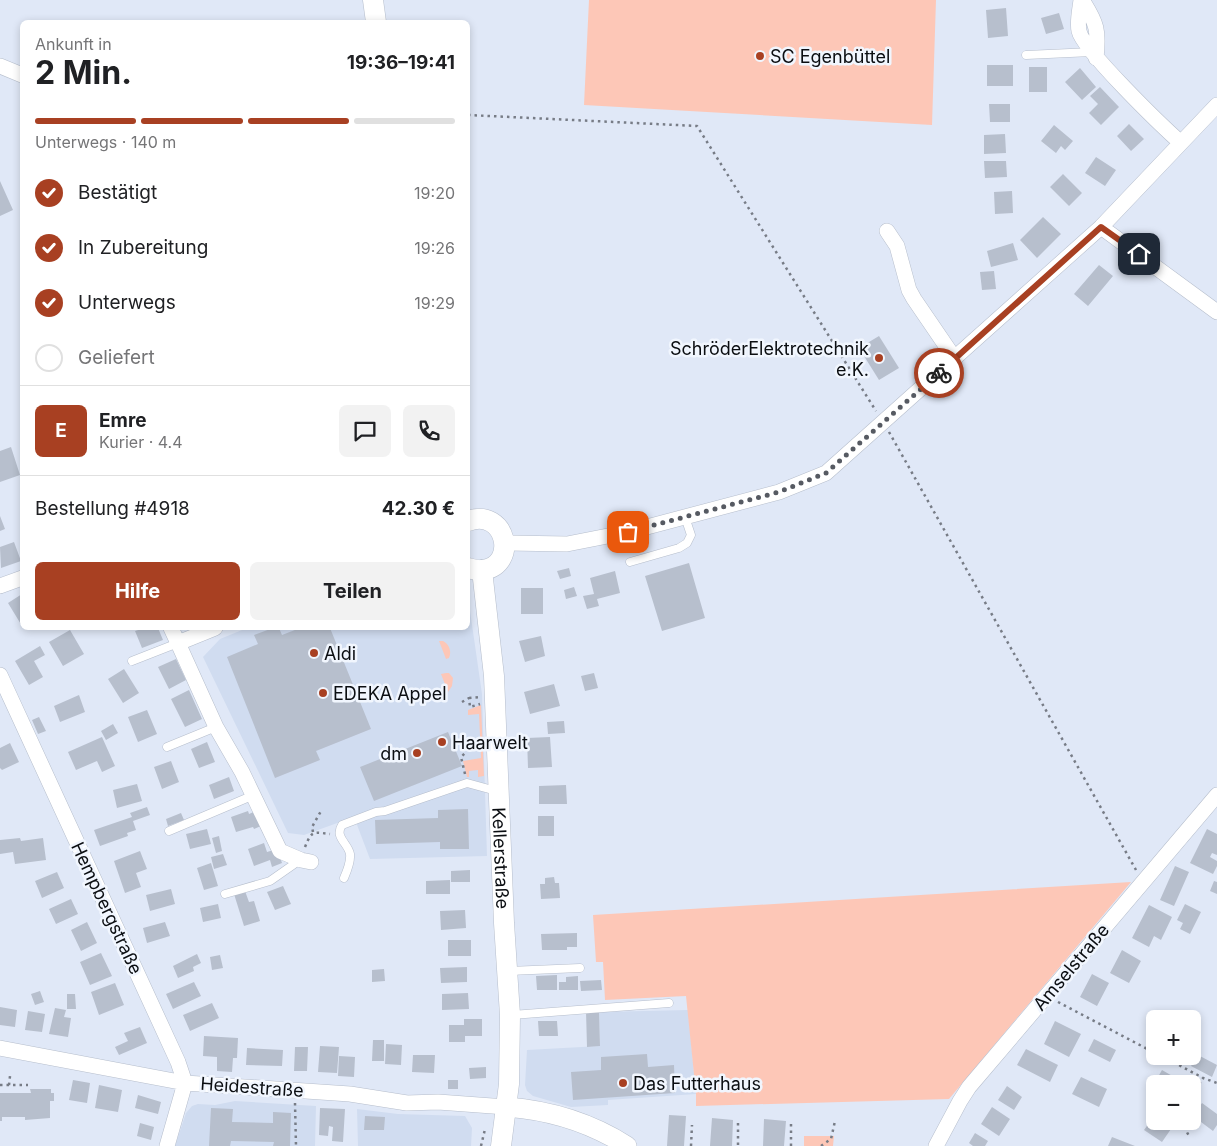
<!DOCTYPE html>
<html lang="de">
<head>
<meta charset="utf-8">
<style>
	:root { --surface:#fff; --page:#f2f2f2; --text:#202124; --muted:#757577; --line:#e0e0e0; --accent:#a84022 }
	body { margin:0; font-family:Inter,sans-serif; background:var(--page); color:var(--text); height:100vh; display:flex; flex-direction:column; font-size:19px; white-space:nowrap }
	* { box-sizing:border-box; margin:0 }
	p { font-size:16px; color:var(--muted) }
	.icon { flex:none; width:28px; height:28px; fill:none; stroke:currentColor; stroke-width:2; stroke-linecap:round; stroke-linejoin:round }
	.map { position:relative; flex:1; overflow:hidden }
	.panel { position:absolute; left:20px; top:20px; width:450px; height:610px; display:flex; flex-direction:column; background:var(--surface); border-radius:8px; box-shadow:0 2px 8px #0003 }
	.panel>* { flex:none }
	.fabs { position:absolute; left:1146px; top:1010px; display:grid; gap:10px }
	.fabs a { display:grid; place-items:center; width:55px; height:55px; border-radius:8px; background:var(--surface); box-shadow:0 2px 8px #0003; font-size:25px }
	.pin { position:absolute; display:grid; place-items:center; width:42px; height:42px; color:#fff; margin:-21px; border-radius:10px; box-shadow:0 2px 8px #0006 }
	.courier { position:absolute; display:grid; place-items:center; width:50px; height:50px; margin:-25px; border:4px solid #a84022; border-radius:50%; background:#fff; color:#222; box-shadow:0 1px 6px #0007 }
	.head em { font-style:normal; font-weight:700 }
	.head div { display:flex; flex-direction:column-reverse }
	.head { display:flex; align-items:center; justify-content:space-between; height:85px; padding:0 15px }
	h1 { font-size:32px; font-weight:700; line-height:38px }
	.bar { display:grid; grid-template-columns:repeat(4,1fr); gap:8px 5px; align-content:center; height:60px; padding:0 15px }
	.bar i { height:6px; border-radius:4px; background:var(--line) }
	.bar .current { background:var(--accent) }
	.bar p { grid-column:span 4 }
	.line { display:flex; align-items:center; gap:12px; padding:0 15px; border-top:1px solid var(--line) }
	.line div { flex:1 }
	.round { display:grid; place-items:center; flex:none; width:52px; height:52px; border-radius:8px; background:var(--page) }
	ol { padding:0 15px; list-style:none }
	li { display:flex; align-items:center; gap:15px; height:55px }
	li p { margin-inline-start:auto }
	li .icon { padding:5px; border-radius:50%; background:var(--accent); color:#fff; stroke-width:4 }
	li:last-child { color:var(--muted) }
	li i { width:28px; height:28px; border:2px solid var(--line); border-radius:50% }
	.cta { display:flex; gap:10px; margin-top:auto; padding:10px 15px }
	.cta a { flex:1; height:58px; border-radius:8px; background:var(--accent); color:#fff; font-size:20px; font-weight:700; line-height:58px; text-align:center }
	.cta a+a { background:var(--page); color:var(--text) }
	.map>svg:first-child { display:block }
</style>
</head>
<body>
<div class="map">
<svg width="1217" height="1146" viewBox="0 0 1217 1146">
	<rect width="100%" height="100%" fill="#e0e8f7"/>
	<!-- built -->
	<path fill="#d0dcf0" d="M 468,597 L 482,694 L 487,856 L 370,859 L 354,817 L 304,835 L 288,833 L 203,657 L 220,639 L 247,628 L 468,628 Z
		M 688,1010 L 696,1094 L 608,1100 L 608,1105 L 571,1107 L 533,1096 L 527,1091 L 525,1085 L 527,1050 L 600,1046 L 599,1012 Z
		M 235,1101 L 316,1106 L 315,1146 L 175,1146 L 186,1113 L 192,1106 L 198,1104 L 215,1105 Z
		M 357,1109 L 398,1114 L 465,1116 L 472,1128 L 471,1146 L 358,1146 Z"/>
	<!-- green -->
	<path fill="#fdc7b7" d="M 589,0 L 936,0 L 932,125 L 584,105 Z
		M 439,641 L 443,641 C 449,644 452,651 449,658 L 446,659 Z
		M 446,673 L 449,673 L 453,678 L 452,686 L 448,692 L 441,674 Z
		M 481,705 L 484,776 L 478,777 L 478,770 L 469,771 L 469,777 L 467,777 L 463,761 L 481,758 L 479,714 L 468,715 L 468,710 Z
		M 1131,882 L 949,1099 L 696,1106 L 696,1094 L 686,996 L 605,1000 L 603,962 L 596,962 L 593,915 Z
		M 804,1136 L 834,1136 L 833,1146 L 804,1146 Z"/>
	<!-- building -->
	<path fill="#b7bfcd" d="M 1006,8 L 1008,36 L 988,38 L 986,10 Z
		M 1059,13 L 1064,29 L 1046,34 L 1041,18 Z
		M 987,65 L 1013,65 L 1013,86 L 987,86 Z
		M 1029,67 L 1047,67 L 1047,92 L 1029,92 Z
		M 1080,68 L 1096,87 L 1082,100 L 1065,82 Z
		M 1100,87 L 1119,107 L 1101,125 L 1089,113 L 1098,104 L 1090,96 Z
		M 989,104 L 1010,104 L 1010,122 L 990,122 Z
		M 1129,124 L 1144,139 L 1131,151 L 1117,136 Z
		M 1054,125 L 1073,141 L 1065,150 L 1061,146 L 1056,153 L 1041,141 Z
		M 1005,134 L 1006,153 L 984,154 L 984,135 Z
		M 1096,157 L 1116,170 L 1105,186 L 1085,173 Z
		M 984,161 L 1006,161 L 1007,177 L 985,178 Z
		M 1063,174 L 1082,193 L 1069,206 L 1050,187 Z
		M 0,181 L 13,210 L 0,216 Z
		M 1012,191 L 1013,213 L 995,214 L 994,192 Z
		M 1043,217 L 1061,234 L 1037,258 L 1020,240 Z
		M 1013,243 L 1018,260 L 991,267 L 987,251 Z
		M 1099,265 L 1113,276 L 1088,306 L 1074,294 Z
		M 994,271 L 996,289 L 982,290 L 980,272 Z
		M 879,336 L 899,368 L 879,380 L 859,348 Z
		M 11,447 L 20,475 L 0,482 L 0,451 Z
		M 0,516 L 5,529 L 0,531 Z
		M 14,542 L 21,561 L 1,568 L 0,547 Z
		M 689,563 L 705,618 L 662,631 L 645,576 Z
		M 569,568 L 571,576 L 560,579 L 557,571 Z
		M 615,571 L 620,593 L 597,599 L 599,606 L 587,609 L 583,596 L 594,594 L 590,578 Z
		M 574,587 L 577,596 L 566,599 L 564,590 Z
		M 521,588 L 543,588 L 543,614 L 521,614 Z
		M 22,594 L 22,626 L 8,603 Z
		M 145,628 L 158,628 L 163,640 L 142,648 L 135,631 Z
		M 273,628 L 279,628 L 282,635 L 300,628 L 330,628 L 371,729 L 316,751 L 320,760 L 275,778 L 227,657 L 258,644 L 254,635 Z
		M 70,630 L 84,654 L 63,666 L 49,642 Z
		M 541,636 L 545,656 L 525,662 L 519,641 Z
		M 40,646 L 45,655 L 34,661 L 43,677 L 29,685 L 15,661 Z
		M 176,659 L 186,680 L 169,689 L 158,667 Z
		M 124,669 L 139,693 L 123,703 L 108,679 Z
		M 594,673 L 598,688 L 585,691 L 581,676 Z
		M 554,684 L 560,706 L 530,714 L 524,692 Z
		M 189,690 L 202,719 L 185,727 L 171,699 Z
		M 79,695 L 85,712 L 60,722 L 54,706 Z
		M 147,710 L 157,734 L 138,742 L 128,717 Z
		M 39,717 L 46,731 L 38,734 L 32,720 Z
		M 564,721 L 565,733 L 548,734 L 547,722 Z
		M 113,724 L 118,733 L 106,740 L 101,731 Z
		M 448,732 L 462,766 L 374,801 L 360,767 Z
		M 102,737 L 115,766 L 102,772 L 97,761 L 76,770 L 68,752 Z
		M 550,737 L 552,767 L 528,768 L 527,738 Z
		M 207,742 L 215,762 L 199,768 L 191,749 Z
		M 10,743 L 19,762 L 2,770 L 0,768 L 0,748 Z
		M 171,761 L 179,782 L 162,789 L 154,767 Z
		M 229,777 L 234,791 L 214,799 L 209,785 Z
		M 137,784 L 142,801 L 117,808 L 113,790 Z
		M 566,785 L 567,804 L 539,804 L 539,786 Z
		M 147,807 L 150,815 L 133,821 L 136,830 L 127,833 L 128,836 L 100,846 L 94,830 L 132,817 L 130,813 Z
		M 468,809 L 469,849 L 440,849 L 440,842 L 376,844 L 375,820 L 438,818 L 438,810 Z
		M 248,811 L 249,814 L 256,811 L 261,826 L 254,829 L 253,827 L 236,832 L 231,817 Z
		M 181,813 L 184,820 L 168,826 L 166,819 Z
		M 538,816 L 554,816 L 554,836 L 538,836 Z
		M 207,829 L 211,844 L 190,849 L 186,834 Z
		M 1207,829 L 1217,834 L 1217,855 L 1212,853 L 1210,857 L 1217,861 L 1217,866 L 1213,874 L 1190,863 Z
		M 219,836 L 222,851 L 216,853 L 212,838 Z
		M 20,838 L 21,841 L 43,838 L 46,860 L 15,864 L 13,852 L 0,854 L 0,840 Z
		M 264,843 L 267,852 L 277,849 L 282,863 L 272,867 L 270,860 L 254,866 L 248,849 Z
		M 140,851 L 147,869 L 136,873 L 141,887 L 125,893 L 114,861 Z
		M 223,854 L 227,865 L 214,869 L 211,857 Z
		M 211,863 L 218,886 L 204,890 L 197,868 Z
		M 1175,866 L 1189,872 L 1174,906 L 1160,900 Z
		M 470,870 L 470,882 L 451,882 L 451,871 Z
		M 57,872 L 64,888 L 42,898 L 35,881 Z
		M 554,877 L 555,883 L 559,883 L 560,898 L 541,899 L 540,884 L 545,884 L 545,878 Z
		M 450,880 L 450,894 L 426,894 L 426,881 Z
		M 1214,881 L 1217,882 L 1217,894 L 1210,891 Z
		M 283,886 L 291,904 L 275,910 L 267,892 Z
		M 171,889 L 175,904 L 150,911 L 146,895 Z
		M 245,891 L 249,902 L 254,901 L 260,921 L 244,926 L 234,894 Z
		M 71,899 L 78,914 L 56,924 L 49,909 Z
		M 218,904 L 221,918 L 203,922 L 200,908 Z
		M 1185,904 L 1201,912 L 1190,934 L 1180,929 L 1183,923 L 1177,920 Z
		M 1149,905 L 1172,917 L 1161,940 L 1154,936 L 1149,947 L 1132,938 Z
		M 465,910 L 466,928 L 441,930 L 440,911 Z
		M 87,922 L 97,943 L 81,951 L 71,930 Z
		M 165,922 L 170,936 L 147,943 L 143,928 Z
		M 577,933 L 577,947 L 567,947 L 567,950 L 542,950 L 541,934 Z
		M 448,940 L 471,940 L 471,956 L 448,956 Z
		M 1122,950 L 1141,961 L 1129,983 L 1110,973 Z
		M 101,953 L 112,976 L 90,985 L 80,962 Z
		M 197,954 L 201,963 L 193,967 L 194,971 L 178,978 L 173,966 Z
		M 220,955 L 223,968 L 212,970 L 210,957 Z
		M 467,967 L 467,982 L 441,983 L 440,968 Z
		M 384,969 L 385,981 L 372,982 L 372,970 Z
		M 1092,974 L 1109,983 L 1097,1006 L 1080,997 Z
		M 557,975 L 557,990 L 537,990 L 536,976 Z
		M 578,976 L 578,990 L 559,990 L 559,982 L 566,982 L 566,977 Z
		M 601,980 L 602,990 L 581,991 L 580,981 Z
		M 194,982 L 201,996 L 173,1009 L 166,994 Z
		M 115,983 L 124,1005 L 99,1015 L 91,992 Z
		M 40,991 L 44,1002 L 35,1005 L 31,994 Z
		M 468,993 L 469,1009 L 442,1010 L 442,994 Z
		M 67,994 L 75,994 L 76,1009 L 67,1009 Z
		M 212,1003 L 219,1018 L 190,1031 L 183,1015 Z
		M 0,1007 L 17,1010 L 15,1027 L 0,1025 Z
		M 55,1008 L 66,1010 L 64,1017 L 71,1018 L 68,1037 L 49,1034 Z
		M 28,1011 L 45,1014 L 42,1032 L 25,1030 Z
		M 586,1011 L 599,1011 L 600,1046 L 587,1047 Z
		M 464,1019 L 482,1019 L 482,1036 L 465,1036 L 465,1042 L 449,1042 L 449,1025 L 464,1025 Z
		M 538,1021 L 557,1021 L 558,1036 L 539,1036 Z
		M 1055,1021 L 1081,1034 L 1069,1057 L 1044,1044 Z
		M 140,1027 L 147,1043 L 119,1055 L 115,1047 L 128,1041 L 124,1033 Z
		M 204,1036 L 238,1038 L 237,1058 L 233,1058 L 232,1072 L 217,1071 L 217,1057 L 203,1056 Z
		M 1094,1039 L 1116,1050 L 1110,1062 L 1088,1051 Z
		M 373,1040 L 384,1040 L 384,1061 L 372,1061 Z
		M 386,1044 L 402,1045 L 401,1065 L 385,1064 Z
		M 320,1046 L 339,1047 L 337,1073 L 318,1072 Z
		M 295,1047 L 308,1047 L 307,1071 L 294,1071 Z
		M 247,1048 L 283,1050 L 282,1066 L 246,1065 Z
		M 1026,1049 L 1058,1065 L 1050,1082 L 1017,1065 Z
		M 647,1054 L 648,1067 L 674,1065 L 675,1093 L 573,1100 L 571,1072 L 601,1070 L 601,1057 Z
		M 413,1055 L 435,1055 L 434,1073 L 412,1072 Z
		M 1198,1055 L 1217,1065 L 1212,1077 L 1191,1066 Z
		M 339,1056 L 355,1057 L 354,1077 L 338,1076 Z
		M 486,1067 L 486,1078 L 470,1079 L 469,1068 Z
		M 1162,1070 L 1181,1081 L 1180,1084 L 1154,1084 Z
		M 1081,1077 L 1107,1089 L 1099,1107 L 1072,1094 Z
		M 73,1080 L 90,1083 L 87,1103 L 69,1100 Z
		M 448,1080 L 458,1080 L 458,1089 L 448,1089 Z
		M 99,1085 L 122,1090 L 118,1112 L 95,1108 Z
		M 1007,1086 L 1022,1097 L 1014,1110 L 998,1100 Z
		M 30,1089 L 51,1089 L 51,1093 L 54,1093 L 54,1101 L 50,1101 L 50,1118 L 25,1120 L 25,1117 L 2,1117 L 2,1121 L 0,1121 L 0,1093 L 31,1093 Z
		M 138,1095 L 161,1102 L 158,1114 L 135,1108 Z
		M 1202,1103 L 1217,1114 L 1217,1125 L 1213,1131 L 1193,1116 Z
		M 992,1107 L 1010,1119 L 999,1136 L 981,1124 Z
		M 211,1108 L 233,1109 L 232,1122 L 273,1123 L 273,1112 L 291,1113 L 290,1146 L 273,1146 L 274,1142 L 231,1141 L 230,1146 L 209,1146 Z
		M 320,1108 L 345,1109 L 343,1142 L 332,1141 L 333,1127 L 329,1126 L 328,1136 L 319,1135 Z
		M 669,1115 L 686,1116 L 684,1146 L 667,1146 Z
		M 1155,1115 L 1155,1121 L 1161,1121 L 1171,1129 L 1162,1142 L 1144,1130 Z
		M 365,1116 L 385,1117 L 384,1130 L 364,1130 Z
		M 712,1118 L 733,1120 L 732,1146 L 710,1146 Z
		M 764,1119 L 786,1121 L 784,1146 L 763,1146 Z
		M 140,1123 L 154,1127 L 151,1140 L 137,1136 Z
		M 975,1133 L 988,1141 L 985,1146 L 973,1146 L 969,1143 Z
		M 1112,1137 L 1135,1146 L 1108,1146 Z"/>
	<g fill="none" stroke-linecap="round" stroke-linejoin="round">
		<defs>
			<path id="service" d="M 1026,55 L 1092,52
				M 630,562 L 679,548 L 687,543 L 691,535 L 685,517
				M 132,661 L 178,643
				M 167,747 L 216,727
				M 169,831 L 254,795
				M 344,878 C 347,871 351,862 350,854 C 348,843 334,837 342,825 L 376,812 L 385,811 L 467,783 L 489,789 L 498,789
				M 225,894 L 270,881 L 300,860
				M 509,971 L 580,968
				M 512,1015 L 669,1003"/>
			<path id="minor" d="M 1081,0 C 1080,9 1077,21 1079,31 C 1083,50 1163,127 1181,143
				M 1082,0 C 1097,23 1099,31 1096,58
				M 0,66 L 22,75
				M 1101,227 L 1217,312
				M 887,231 L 897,246 L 909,290 L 914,299 L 955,359
				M 505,543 L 567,544 L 628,532 L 779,492 L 826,473 L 1101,227 L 1217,105
				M 0,586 L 22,578
				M 171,628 L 178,643 L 215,628
				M 178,643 L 216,727 L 242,772 L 280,851 L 301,860 L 311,862
				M 0,675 L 178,1062 L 185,1083 L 167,1146
				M 0,1048 L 185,1083 L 350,1094 L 407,1103 L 438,1102 L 506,1107
				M 936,1146 L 960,1101 L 969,1087 L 1217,795"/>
			<path id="tertiary" d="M 506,1107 C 548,1110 591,1123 627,1146"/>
			<g id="secondary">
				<path d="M 373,0 L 376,22"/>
				<path d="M 468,521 C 506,507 519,565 483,570 C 479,571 472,569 468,568"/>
				<path id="s1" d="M 482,570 L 494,676 L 504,923 L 510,1015 L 509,1084 L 501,1146"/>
			</g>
		</defs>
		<!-- service casing -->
		<use href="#service" stroke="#b6becc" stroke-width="9"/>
		<!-- minor casing -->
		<use href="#minor" stroke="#b6becc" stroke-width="16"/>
		<!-- tertiary casing -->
		<use href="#tertiary" stroke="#b6becc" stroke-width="20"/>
		<!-- secondary casing -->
		<use href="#secondary" stroke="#b6becc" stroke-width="21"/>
		<!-- path -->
		<path stroke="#777c86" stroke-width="2.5" stroke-dasharray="2.5 4" stroke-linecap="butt" d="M 468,115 L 697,126 L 876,411
			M 889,432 L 1136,870
			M 469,698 L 480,697
			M 462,702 L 469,698 L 470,707 L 480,704
			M 465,774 L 461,757 L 467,751
			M 313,832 L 312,827 L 321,811
			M 305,847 C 312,830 313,832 330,834
			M 1058,1002 L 1155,1053
			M 1162,1056 L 1203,1078 L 1217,1083
			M 0,1085 L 28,1085
			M 9,1085 L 10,1076
			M 1192,1095 L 1203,1078
			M 295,1103 L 296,1146
			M 1181,1121 L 1189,1136
			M 738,1123 L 738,1146
			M 791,1124 L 791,1146
			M 481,1146 L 485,1129
			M 691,1146 L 692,1125
			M 821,1146 L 831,1139 L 835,1121"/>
		<!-- service -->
		<use href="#service" stroke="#fff" stroke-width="8"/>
		<!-- minor -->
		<use href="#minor" stroke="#fff" stroke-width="15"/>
		<!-- tertiary -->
		<use href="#tertiary" stroke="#fff" stroke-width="19"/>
		<!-- secondary -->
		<use href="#secondary" stroke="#fff" stroke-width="20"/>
	</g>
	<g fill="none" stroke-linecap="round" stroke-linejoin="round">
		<!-- done -->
		<path stroke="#565a62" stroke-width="5" stroke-dasharray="0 9" d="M 628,532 L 779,492 L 826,473 L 939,373"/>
		<!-- route -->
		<path stroke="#a84022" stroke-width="6" d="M 939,373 L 1101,227 L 1139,254"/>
	</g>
	<!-- markers -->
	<g fill="#a84022" stroke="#f1f6fe" stroke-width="2">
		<circle cx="760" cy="56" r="5"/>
		<circle cx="879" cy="358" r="5"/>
		<circle cx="314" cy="653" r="5"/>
		<circle cx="323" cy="693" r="5"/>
		<circle cx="442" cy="742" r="5"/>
		<circle cx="417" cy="753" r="5"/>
		<circle cx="623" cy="1083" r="5"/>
	</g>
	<g text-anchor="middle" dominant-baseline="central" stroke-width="5" stroke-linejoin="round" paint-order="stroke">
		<!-- poi labels -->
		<g font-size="18" fill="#0b0e12" stroke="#f1f6fe" text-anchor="start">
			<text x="770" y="56">SC Egenbüttel</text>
			<text x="869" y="348" text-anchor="end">SchröderElektrotechnik<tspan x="869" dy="21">e.K.</tspan></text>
			<text x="324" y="653">Aldi</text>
			<text x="333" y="693">EDEKA Appel</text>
			<text x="452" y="742">Haarwelt</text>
			<text x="407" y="753" text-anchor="end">dm</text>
			<text x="633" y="1083">Das Futterhaus</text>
		</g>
		<!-- street labels -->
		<g font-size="18" fill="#0b0e12" stroke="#f1f6fe">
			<text stroke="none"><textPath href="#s1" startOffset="289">Kellerstraße</textPath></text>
			<text transform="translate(107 908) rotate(65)">Hempbergstraße</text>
			<text transform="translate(1071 967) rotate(-50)">Amselstraße</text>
			<text transform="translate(252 1087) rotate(4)">Heidestraße</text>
		</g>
	</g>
</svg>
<div class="fabs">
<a>+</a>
<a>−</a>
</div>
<div class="pin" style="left:628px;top:532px;background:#ea580c"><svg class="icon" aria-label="bag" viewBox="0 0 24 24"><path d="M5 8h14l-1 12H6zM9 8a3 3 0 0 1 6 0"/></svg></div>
<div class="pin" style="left:1139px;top:254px;background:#1f2937"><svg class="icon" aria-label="home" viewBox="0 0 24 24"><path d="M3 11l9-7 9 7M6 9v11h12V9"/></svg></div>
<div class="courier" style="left:939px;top:373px"><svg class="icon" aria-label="bike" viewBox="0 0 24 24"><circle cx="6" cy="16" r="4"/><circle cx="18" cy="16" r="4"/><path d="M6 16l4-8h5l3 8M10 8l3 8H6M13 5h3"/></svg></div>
<section class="panel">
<div class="head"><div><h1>2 Min.</h1><p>Ankunft in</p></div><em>19:36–19:41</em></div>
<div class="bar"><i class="current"></i><i class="current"></i><i class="current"></i><i></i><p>Unterwegs · 140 m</p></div>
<ol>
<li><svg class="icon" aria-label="check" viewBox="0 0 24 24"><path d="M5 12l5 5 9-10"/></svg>Bestätigt<p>19:20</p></li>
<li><svg class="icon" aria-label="check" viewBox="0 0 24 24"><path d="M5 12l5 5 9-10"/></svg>In Zubereitung<p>19:26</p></li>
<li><svg class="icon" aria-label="check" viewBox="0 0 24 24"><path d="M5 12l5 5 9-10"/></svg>Unterwegs<p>19:29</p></li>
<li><i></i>Geliefert</li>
</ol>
<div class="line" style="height:90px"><b class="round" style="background:var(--accent);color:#fff">E</b><div><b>Emre</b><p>Kurier · 4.4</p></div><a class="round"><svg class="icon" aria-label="chat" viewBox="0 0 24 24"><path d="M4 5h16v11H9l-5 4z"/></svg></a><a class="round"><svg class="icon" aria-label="phone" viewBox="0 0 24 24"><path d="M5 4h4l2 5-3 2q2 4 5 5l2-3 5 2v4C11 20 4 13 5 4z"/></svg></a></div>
<div class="line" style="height:65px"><div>Bestellung #4918</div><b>42.30 €</b></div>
<div class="cta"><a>Hilfe</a><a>Teilen</a></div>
</section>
</div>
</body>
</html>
